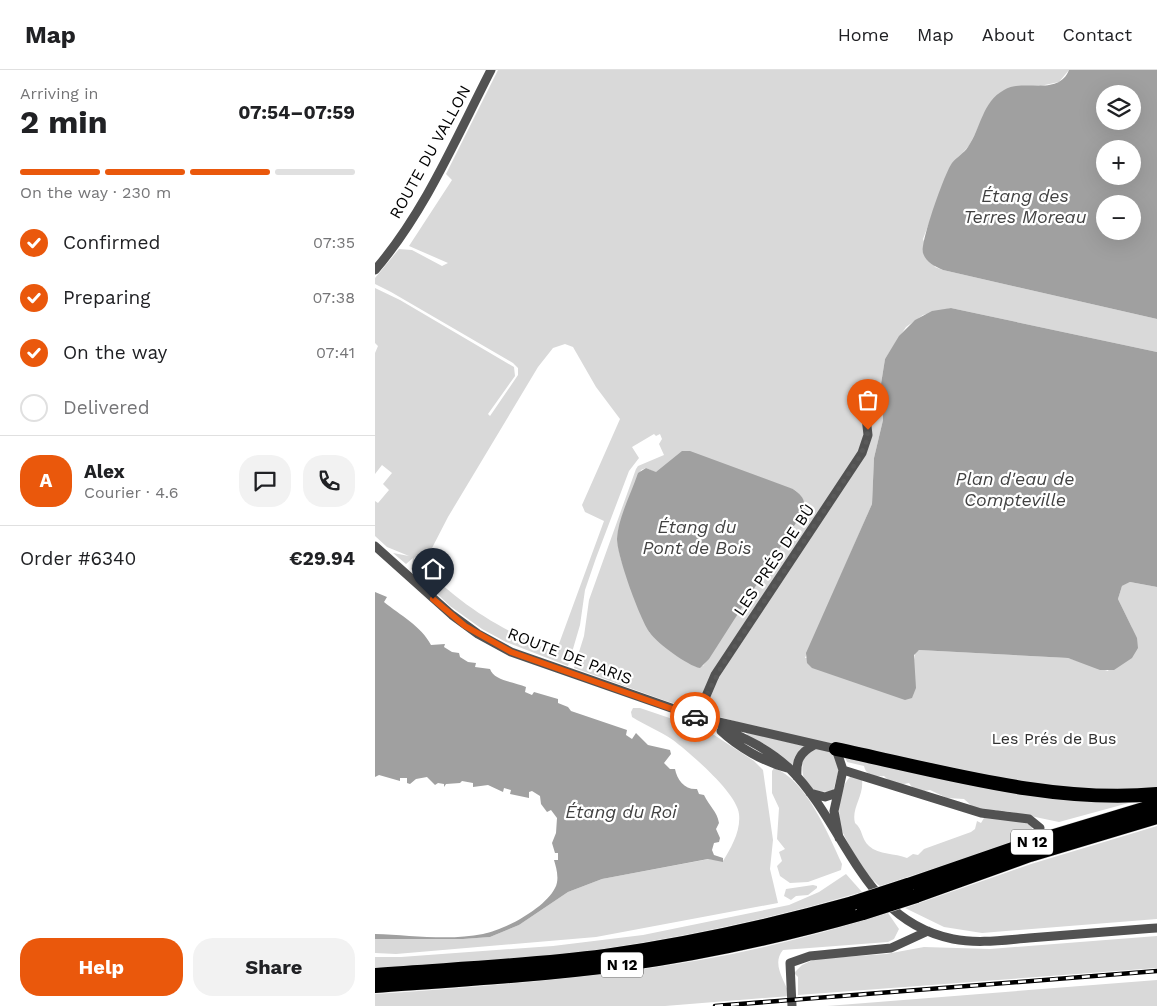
<!DOCTYPE html>
<html lang="en">
<head>
<meta charset="utf-8">
<style>
	:root { --surface:#fff; --page:#f2f2f2; --text:#202124; --muted:#757577; --line:#e0e0e0; --accent:#ea580c }
	body { margin:0; font-family:"Work Sans",sans-serif; background:var(--page); color:var(--text); height:100vh; display:flex; flex-direction:column; font-size:19px; white-space:nowrap }
	* { box-sizing:border-box; margin:0 }
	p { font-size:16px; color:var(--muted) }
	.icon { flex:none; width:28px; height:28px; fill:none; stroke:currentColor; stroke-width:2; stroke-linecap:round; stroke-linejoin:round }
	.map { position:relative; flex:1; overflow:hidden }
	.sheet { display:flex; flex-direction:column; background:var(--surface); width:375px }
	.sheet>* { flex:none }
	.controls { position:absolute; left:721px; top:15px; display:grid; gap:10px }
	.controls a { display:grid; place-items:center; width:45px; height:45px; border-radius:50%; background:var(--surface); box-shadow:0 5px 20px #0002; font-size:25px }
	.pin { position:absolute; display:grid; place-items:center; width:42px; height:42px; color:#fff; margin:-51px -21px; border-radius:50% 50% 50% 0; rotate:-45deg; box-shadow:0 0 5px #0007 }
	.pin .icon { rotate:45deg }
	.courier { position:absolute; display:grid; place-items:center; width:50px; height:50px; margin:-25px; border:4px solid #ea580c; border-radius:50%; background:#fff; color:#222; box-shadow:0 1px 6px #0007 }
	.headline em { font-style:normal; font-weight:700 }
	.headline div { display:flex; flex-direction:column-reverse }
	.headline { display:flex; align-items:center; justify-content:space-between; height:85px; padding:0 20px }
	h1 { font-size:32px; font-weight:700; line-height:38px }
	.bar { display:grid; grid-template-columns:repeat(4,1fr); gap:8px 5px; align-content:center; height:60px; padding:0 20px }
	.bar i { height:6px; border-radius:4px; background:var(--line) }
	.bar .active { background:var(--accent) }
	.bar p { grid-column:span 4 }
	.line { display:flex; align-items:center; gap:12px; padding:0 20px; border-top:1px solid var(--line) }
	.line div { flex:1 }
	.round { display:grid; place-items:center; flex:none; width:52px; height:52px; border-radius:20px; background:var(--page) }
	ol { padding:0 20px; list-style:none }
	li { display:flex; align-items:center; gap:15px; height:55px }
	li p { margin-inline-start:auto }
	li .icon { padding:5px; border-radius:50%; background:var(--accent); color:#fff; stroke-width:4 }
	li:last-child { color:var(--muted) }
	li i { width:28px; height:28px; border:2px solid var(--line); border-radius:50% }
	.primary-button { display:flex; gap:10px; margin-top:auto; padding:10px 20px }
	.primary-button a { flex:1; height:58px; border-radius:20px; background:var(--accent); color:#fff; font-size:20px; font-weight:700; line-height:58px; text-align:center }
	.primary-button a+a { background:var(--page); color:var(--text) }
	header { display:flex; align-items:center; gap:30px; box-sizing:border-box; height:70px; padding:0 25px; background:var(--surface); border-bottom:1px solid var(--line) }
	header strong { font-size:24px }
	nav { display:flex; gap:28px; margin-inline-start:auto; font-size:18px }
	main { display:flex; flex:1; min-height:0 }
	.map>svg:first-child { display:block }
</style>
</head>
<body>
<header>
<strong>Map</strong>
<nav><a>Home</a><a>Map</a><a>About</a><a>Contact</a></nav>
</header>
<main>
<section class="sheet">
<div class="headline"><div><h1>2 min</h1><p>Arriving in</p></div><em>07:54–07:59</em></div>
<div class="bar"><i class="active"></i><i class="active"></i><i class="active"></i><i></i><p>On the way · 230 m</p></div>
<ol>
<li><svg class="icon" aria-label="check" viewBox="0 0 24 24"><path d="M5 12l5 5 9-10"/></svg>Confirmed<p>07:35</p></li>
<li><svg class="icon" aria-label="check" viewBox="0 0 24 24"><path d="M5 12l5 5 9-10"/></svg>Preparing<p>07:38</p></li>
<li><svg class="icon" aria-label="check" viewBox="0 0 24 24"><path d="M5 12l5 5 9-10"/></svg>On the way<p>07:41</p></li>
<li><i></i>Delivered</li>
</ol>
<div class="line" style="height:90px"><b class="round" style="background:var(--accent);color:#fff">A</b><div><b>Alex</b><p>Courier · 4.6</p></div><a class="round"><svg class="icon" aria-label="chat" viewBox="0 0 24 24"><path d="M4 5h16v11H9l-5 4z"/></svg></a><a class="round"><svg class="icon" aria-label="phone" viewBox="0 0 24 24"><path d="M5 4h4l2 5-3 2q2 4 5 5l2-3 5 2v4C11 20 4 13 5 4z"/></svg></a></div>
<div class="line" style="height:65px"><div>Order #6340</div><b>€29.94</b></div>
<div class="primary-button"><a>Help</a><a>Share</a></div>
</section>
<div class="map">
<svg width="782" height="936" viewBox="0 0 782 936">
	<rect width="100%" height="100%" fill="#fff"/>
	<!-- green -->
	<path fill="#d9d9d9" fill-rule="evenodd" d="M 123,0 L 694,0 L 684,12 L 665,16 L 647,16 L 616,32 L 594,76 L 576,95 L 548,169 L 560,197 L 568,200 L 782,249 L 782,282 L 576,238 L 548,245 L 531,257 L 510,289 L 506,314 L 508,350 L 499,388 L 497,434 L 430,588 L 539,590 L 540,582 L 544,580 L 693,588 L 733,601 L 757,558 L 743,529 L 747,516 L 755,512 L 782,517 L 782,719 L 737,722 L 647,712 L 493,680 L 403,664 L 291,631 L 199,598 L 209,566 L 214,530 L 261,399 L 263,396 L 289,385 L 284,374 L 287,369 L 285,364 L 281,366 L 279,364 L 257,377 L 264,388 L 254,401 L 221,488 L 210,520 L 205,555 L 193,596 L 131,572 L 107,559 L 75,536 L 36,499 L 38,488 L 31,494 L 18,483 L 34,486 L 12,477 L 0,466 L 0,431 L 3,433 L 14,420 L 8,414 L 17,403 L 7,395 L 0,404 L 0,283 L 3,276 L 0,273 L 0,218 L 25,230 L 139,297 L 140,306 L 113,344 L 115,346 L 143,305 L 143,298 L 138,293 L 16,222 L 0,214 L 0,208 L 24,179 L 37,180 L 67,196 L 73,193 L 34,176 L 77,110 L 71,104 ZM 190,274 L 198,277 L 221,317 L 245,349 L 207,435 L 210,442 L 229,451 L 181,582 C 121,558 84,534 39,488 L 57,478 L 73,447 L 163,297 L 178,278 ZM 271,398 L 280,402 L 418,419 C 426,424 432,432 428,442 L 328,596 L 294,580 L 274,562 L 246,490 L 242,471 L 266,400 Z
		M 258,638 L 265,638 L 333,661 L 379,691 L 388,700 L 398,770 L 395,799 L 403,833 L 221,867 L 21,884 L 0,883 L 0,869 L 88,869 L 115,867 L 144,855 L 193,822 L 227,809 L 334,789 L 348,791 C 356,778 366,761 364,744 C 362,723 315,683 298,670 C 285,661 270,655 257,647 L 256,642 Z
		M 371,662 L 429,676 L 420,686 L 418,699 L 372,666 Z
		M 442,678 L 459,683 L 465,696 L 458,721 C 433,726 423,708 429,686 Z
		M 470,687 L 761,731 L 684,752 L 631,741 L 625,743 L 621,740 L 611,742 L 599,738 L 589,729 L 572,728 L 555,720 C 547,722 538,720 534,713 C 525,716 515,713 509,706 C 500,707 491,706 489,696 L 472,692 Z
		M 399,698 C 431,709 454,766 467,794 L 466,800 L 433,812 L 415,813 L 405,806 L 402,796 L 407,791 L 404,782 L 410,779 L 402,769 L 404,738 L 397,723 L 397,701 Z
		M 476,706 L 487,710 C 489,726 476,738 480,753 C 488,759 486,769 494,776 C 504,785 520,783 532,788 L 538,784 L 543,785 L 549,779 L 596,762 L 600,759 L 602,751 L 606,753 L 609,748 L 643,749 L 656,755 L 658,761 L 638,771 L 600,785 L 505,816 C 492,808 471,772 466,758 C 462,744 464,716 476,706 Z
		M 782,756 L 782,849 L 607,863 L 569,857 L 530,838 L 656,794 Z
		M 471,804 L 487,822 C 402,847 315,866 227,879 C 152,889 76,892 0,898 L 0,887 L 26,887 L 178,876 L 268,865 L 414,835 L 444,822 Z
		M 438,815 L 442,816 L 442,818 L 433,825 L 421,826 L 416,830 L 409,826 L 411,819 Z
		M 513,843 L 524,859 L 519,869 L 513,872 L 408,880 C 396,894 410,911 415,926 L 290,936 L 0,936 L 0,924 C 109,916 217,909 325,890 C 389,879 451,862 513,843 Z
		M 782,866 L 782,898 L 423,925 L 423,907 L 419,903 L 427,895 L 440,889 L 511,884 L 549,877 L 615,879 Z
		M 782,910 L 782,936 L 452,936 Z"/>
	<!-- water -->
	<path fill="#a0a0a0" fill-rule="evenodd" d="M 694,0 L 782,0 L 782,249 L 568,200 C 559,196 551,192 548,183 C 545,173 570,102 577,93 C 582,87 589,83 593,77 C 606,58 607,32 629,20 C 649,8 683,27 694,0 ZM 730,24 L 758,24 L 758,51 L 730,51 ZM 730,79 L 758,79 L 758,106 L 730,106 ZM 730,134 L 758,134 L 758,161 L 730,161 Z
		M 576,238 L 782,282 L 782,517 L 755,512 L 747,516 L 743,529 L 762,568 L 763,578 L 757,588 L 739,600 L 725,600 L 693,588 L 544,580 L 539,585 L 541,618 L 537,628 L 530,630 L 437,598 L 432,593 L 431,583 L 497,434 L 499,388 L 508,350 L 506,314 L 510,289 L 524,266 L 540,250 L 557,241 Z
		M 307,381 L 315,381 L 418,419 C 427,425 432,431 428,442 L 334,589 L 325,598 C 313,596 282,573 275,563 C 265,549 242,486 242,469 C 243,448 256,424 263,403 L 271,398 L 281,402 Z
		M 0,522 L 12,527 L 9,532 C 25,545 46,556 56,575 L 70,574 L 69,577 L 77,582 L 84,583 L 85,587 L 93,592 L 101,593 L 100,597 L 115,599 C 119,611 140,612 151,617 L 150,622 L 157,625 L 159,622 L 183,629 L 183,633 L 193,637 L 196,641 L 252,660 L 251,665 L 257,669 L 261,663 L 273,675 L 295,680 L 296,684 L 289,693 L 295,699 L 300,699 C 302,710 310,720 322,719 L 324,724 L 329,725 C 334,736 342,741 344,753 L 341,759 L 345,768 L 344,772 L 339,773 L 337,780 L 339,785 L 348,788 L 348,792 L 333,789 L 227,809 L 193,822 L 144,855 L 115,867 L 88,869 L 0,869 L 0,864 C 34,865 74,871 108,864 C 130,860 170,838 180,818 C 185,809 181,797 179,790 L 183,790 L 183,783 L 180,783 L 177,773 L 181,763 L 182,748 L 176,740 L 172,742 L 166,734 L 165,726 L 157,721 L 154,722 L 154,728 L 135,724 L 136,720 L 129,718 L 128,722 L 113,715 L 98,717 L 98,713 L 87,711 L 85,713 L 71,714 L 69,717 L 69,714 L 63,713 L 60,715 L 52,707 L 41,709 L 35,714 L 32,713 L 32,708 L 25,708 L 25,711 L 4,705 L 0,707 Z"/>
	<g fill="none" stroke-linecap="round" stroke-linejoin="round">
		<defs>
			<path id="highway" d="M 461,679 C 565,701 677,734 782,724
				M 533,815 L 646,776 L 782,735
				M 541,826 L 655,785 L 782,747
				M 0,905 C 77,899 154,896 230,886 C 314,874 396,856 478,833
				M 0,916 C 83,910 167,905 250,894 C 331,883 410,865 488,843"/>
		</defs>
		<!-- highway casing -->
		<use href="#highway" stroke="#dbdbdb" stroke-width="15"/>
		<!-- minor -->
		<path stroke="#525252" stroke-width="9" d="M 0,200 C 50,142 81,68 116,0
			M 0,476 L 77,545 L 103,564 L 136,582 L 322,647 L 461,679 L 468,700 L 459,741 L 464,768
			M 322,647 L 340,605 L 487,383 L 493,365 L 491,347
			M 347,658 C 372,669 395,680 415,699 C 472,756 487,851 578,869 C 603,874 629,870 654,868 C 696,865 739,861 782,858
			M 346,661 C 363,677 389,692 412,698
			M 468,700 L 606,743 L 654,749 L 665,758
			M 422,707 C 421,691 424,683 439,675
			M 435,723 L 450,727 L 462,723
			M 417,936 L 415,893 L 435,886 L 516,878 L 553,861"/>
		<!-- highway -->
		<use href="#highway" stroke="#000" stroke-width="14"/>
		<defs>
			<path id="rail" d="M 340,936 L 782,901"/>
		</defs>
		<!-- rail casing -->
		<use href="#rail" stroke="#000" stroke-width="4.5"/>
		<!-- rail -->
		<use href="#rail" stroke="#fff" stroke-width="2.5" stroke-dasharray="8" stroke-linecap="butt"/>
		<defs>
			<path id="highway-bridge" d="M 478,833 L 533,815
				M 488,843 L 541,826"/>
		</defs>
		<!-- highway-bridge casing -->
		<use href="#highway-bridge" stroke="#dbdbdb" stroke-width="15" stroke-linecap="butt"/>
		<!-- highway-bridge -->
		<use href="#highway-bridge" stroke="#000" stroke-width="14"/>
	</g>
	<g fill="none" stroke-linecap="round" stroke-linejoin="round">
		<!-- done -->
		<path stroke="#595959" stroke-width="5" stroke-dasharray="0 9" d="M 320,647 L 348,594 L 484,388 L 491,373 L 493,360"/>
		<!-- route -->
		<path stroke="#ea580c" stroke-width="6" d="M 58,529 L 90,556 L 136,582 L 320,647"/>
	</g>
	<g text-anchor="middle" dominant-baseline="central" stroke-width="4.5" stroke-linejoin="round" paint-order="stroke">
		<!-- shield labels -->
		<g fill="#fff" stroke="#4c4c4c" stroke-width="1">
			<rect x="636" y="759.5" width="42" height="25" rx="4"/>
			<rect x="226" y="882.5" width="42" height="25" rx="4"/>
		</g>
		<g font-size="15" font-weight="bold" fill="#000">
			<text x="657" y="772">N 12</text>
			<text x="247" y="895">N 12</text>
		</g>
		<!-- street labels -->
		<g font-size="16" fill="#000" stroke="#fff">
			<text transform="translate(55 82) rotate(-61)">ROUTE DU VALLON</text>
			<text transform="translate(399 490) rotate(-56)">LES PRÉS DE BÛ</text>
			<text transform="translate(195 586) rotate(21)">ROUTE DE PARIS</text>
		</g>
		<!-- park labels -->
		<g font-size="16" fill="#303030" stroke="#fff">
			<text x="679" y="668">Les Prés de Bus</text>
		</g>
		<!-- water labels -->
		<g font-size="18" font-style="italic" fill="#414141" stroke="#fff">
			<text x="650" y="125">Étang des<tspan x="650" dy="21">Terres Moreau</tspan></text>
			<text x="640" y="408">Plan d'eau de<tspan x="640" dy="21">Compteville</tspan></text>
			<text x="322" y="456">Étang du<tspan x="322" dy="21">Pont de Bois</tspan></text>
			<text x="246" y="741">Étang du Roi</text>
		</g>
	</g>
</svg>
<div class="controls">
<a><svg class="icon" aria-label="layers" viewBox="0 0 24 24"><path d="M12 4l9 5-9 5-9-5zM3 14l9 5 9-5"/></svg></a>
<a>+</a>
<a>−</a>
</div>
<div class="pin" style="left:493px;top:360px;background:#ea580c"><svg class="icon" aria-label="bag" viewBox="0 0 24 24"><path d="M5 8h14l-1 12H6zM9 8a3 3 0 0 1 6 0"/></svg></div>
<div class="pin" style="left:58px;top:529px;background:#1f2937"><svg class="icon" aria-label="home" viewBox="0 0 24 24"><path d="M3 11l9-7 9 7M6 9v11h12V9"/></svg></div>
<div class="courier" style="left:320px;top:647px"><svg class="icon" aria-label="car" viewBox="0 0 24 24"><path d="M5 17H2v-5l4-1 3-4h7l3 4 3 1v5h-3M9 17h6M6 11h13"/><circle cx="7" cy="17" r="2"/><circle cx="17" cy="17" r="2"/></svg></div>
</div>
</main>
</body>
</html>
